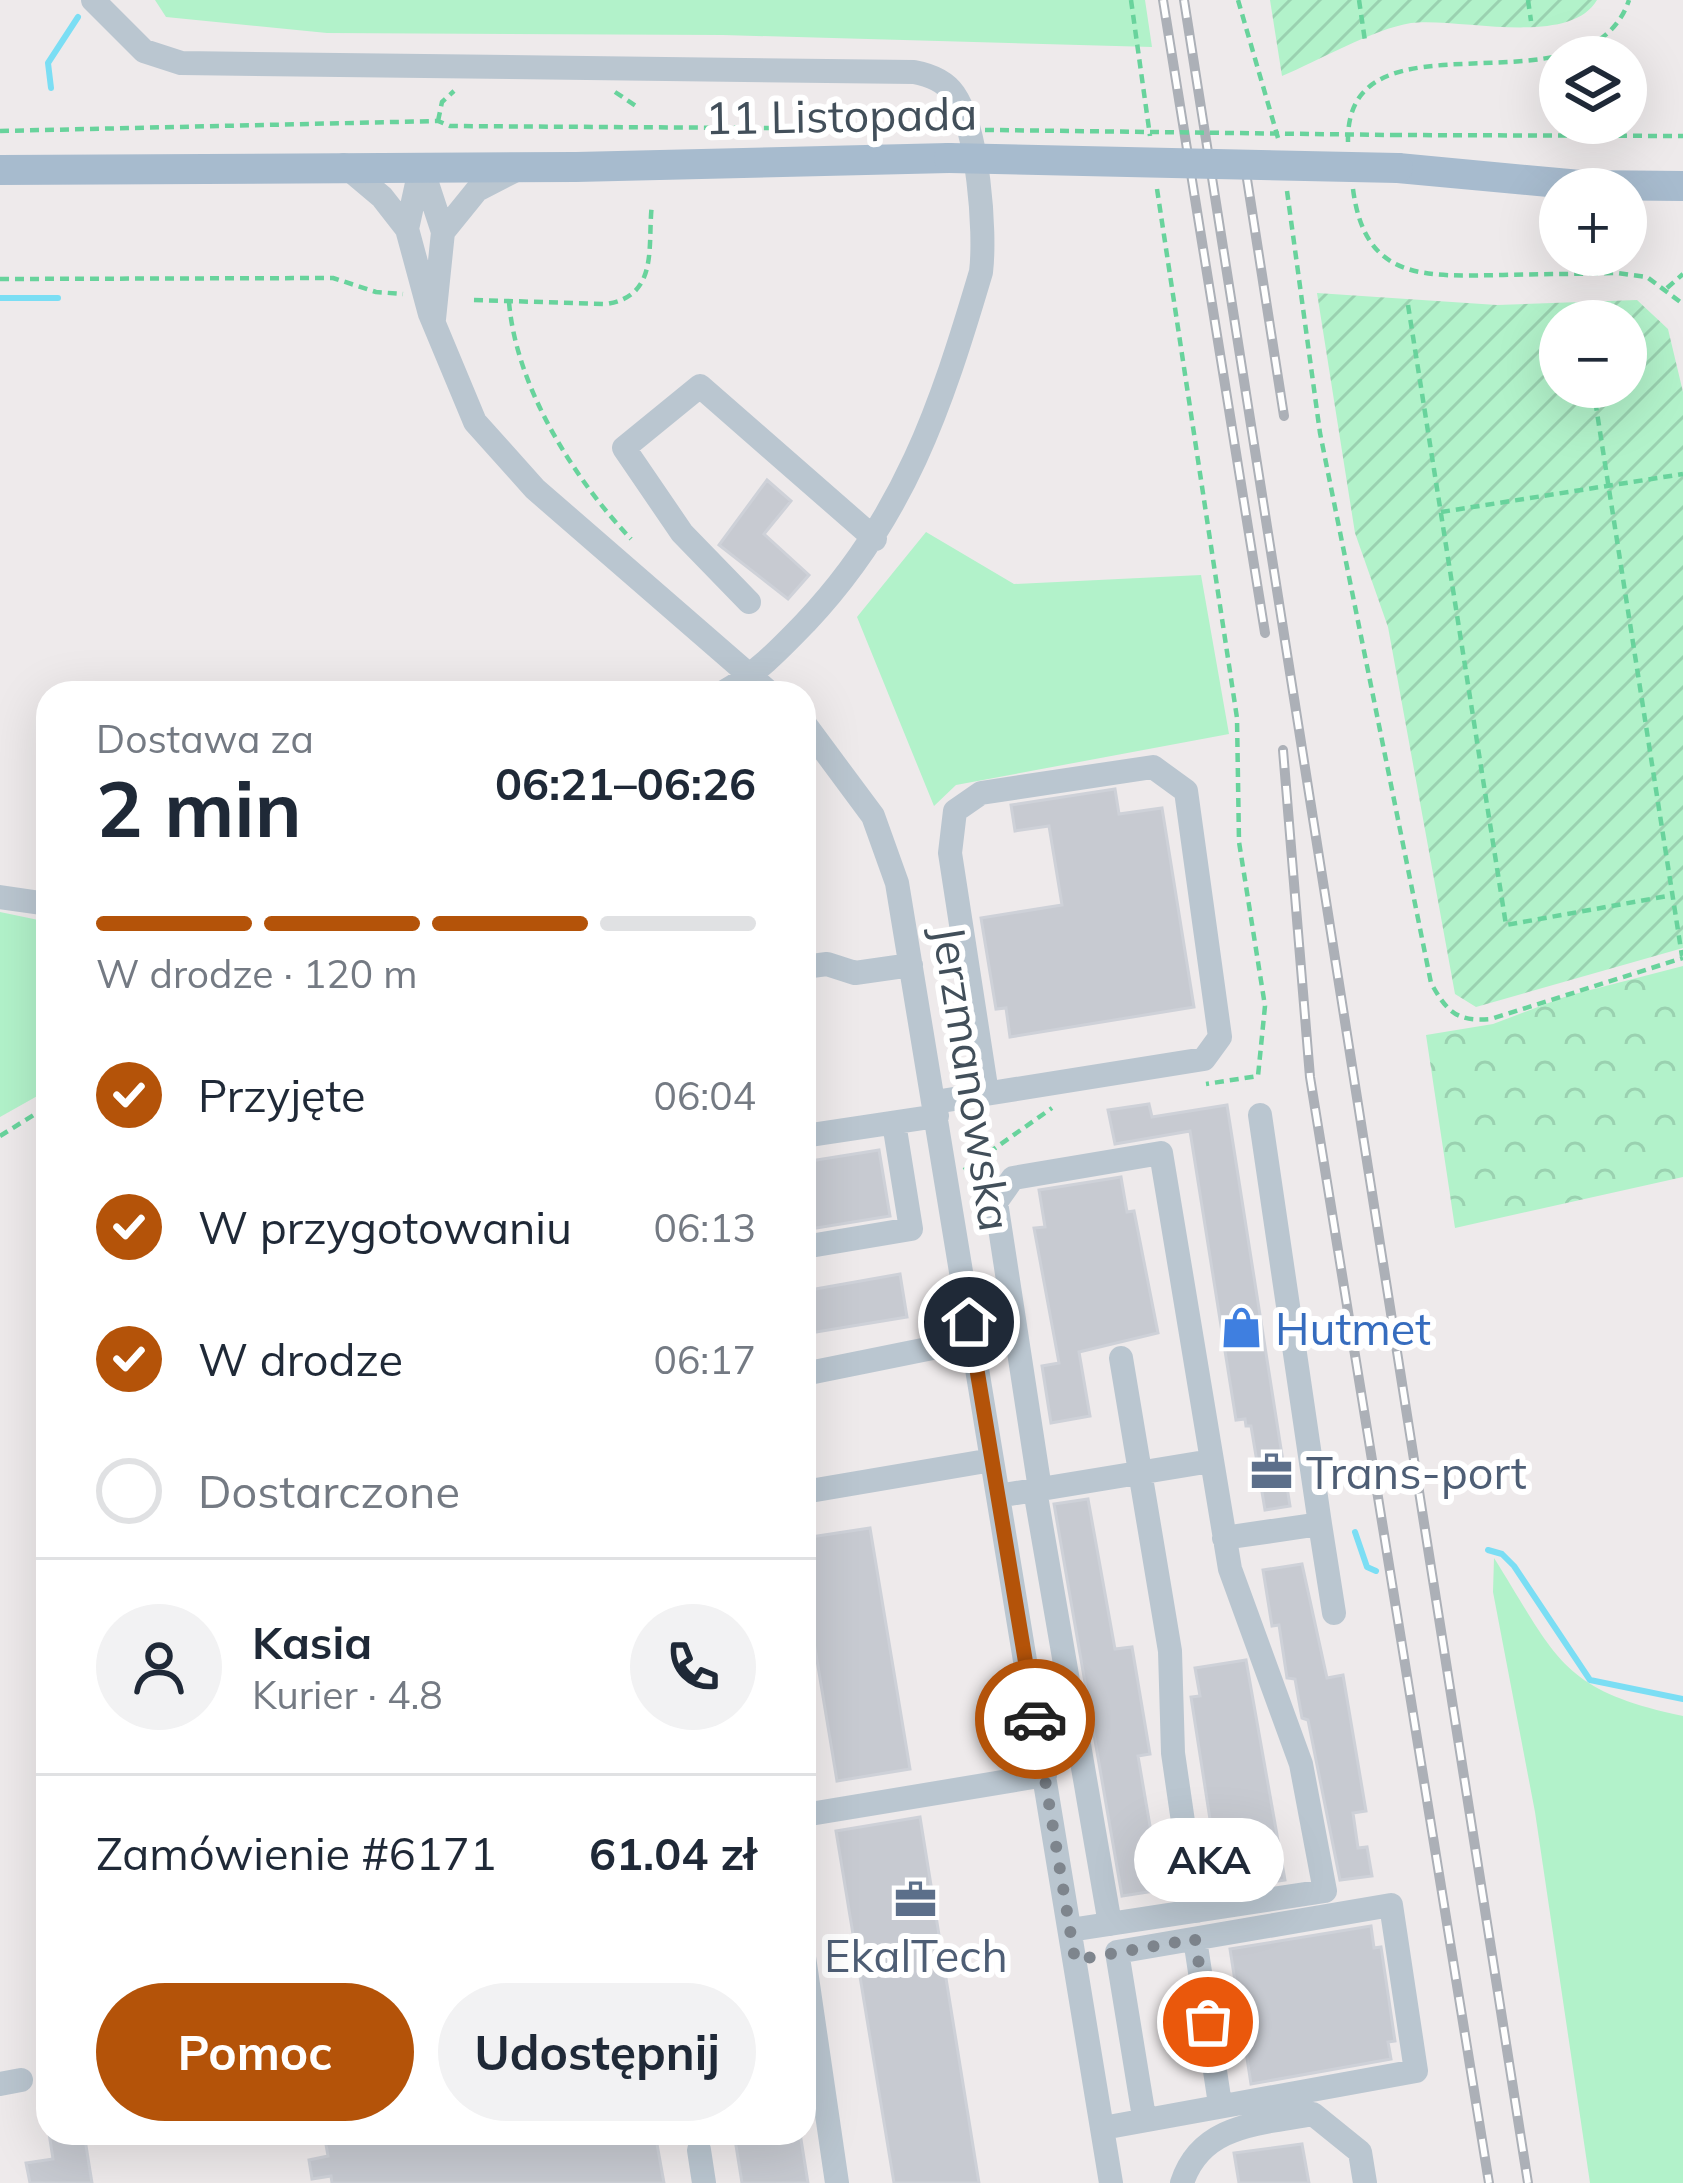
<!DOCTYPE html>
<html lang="pl">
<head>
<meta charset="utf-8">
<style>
	:root { --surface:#fff; --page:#f2f2f3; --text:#1f2937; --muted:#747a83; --line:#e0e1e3; --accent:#b45309 }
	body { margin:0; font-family:Mulish,sans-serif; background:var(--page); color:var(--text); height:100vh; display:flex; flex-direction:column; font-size:45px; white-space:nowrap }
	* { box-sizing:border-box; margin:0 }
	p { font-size:39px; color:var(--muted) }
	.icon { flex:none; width:66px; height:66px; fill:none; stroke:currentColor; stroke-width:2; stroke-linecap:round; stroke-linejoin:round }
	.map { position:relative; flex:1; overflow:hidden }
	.details { position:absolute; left:36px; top:681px; width:780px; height:1464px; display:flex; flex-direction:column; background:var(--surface); border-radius:36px; box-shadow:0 12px 48px #0002 }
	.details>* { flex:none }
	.buttons { position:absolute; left:1539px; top:36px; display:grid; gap:24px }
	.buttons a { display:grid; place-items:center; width:108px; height:108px; border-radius:50%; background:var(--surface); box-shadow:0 12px 48px #0002; font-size:60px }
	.pin { position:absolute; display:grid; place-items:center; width:102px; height:102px; color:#fff; margin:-51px; border:6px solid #fff; border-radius:50%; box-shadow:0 3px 12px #0007 }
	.courier { position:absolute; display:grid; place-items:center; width:120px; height:120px; margin:-60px; border:9px solid #b45309; border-radius:50%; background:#fff; color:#222; box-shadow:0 3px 15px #0007 }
	.bubble { position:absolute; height:84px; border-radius:42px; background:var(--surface); box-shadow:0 12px 48px #0002; font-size:39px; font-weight:700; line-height:84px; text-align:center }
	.head em { font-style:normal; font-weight:700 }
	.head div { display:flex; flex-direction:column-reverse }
	.head { display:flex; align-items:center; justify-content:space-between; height:204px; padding:0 60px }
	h1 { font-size:78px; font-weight:700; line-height:90px }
	.bar { display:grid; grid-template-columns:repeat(4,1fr); gap:18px 12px; align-content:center; height:144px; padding:0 60px }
	.bar i { height:15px; border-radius:9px; background:var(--line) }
	.bar .active { background:var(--accent) }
	.bar p { grid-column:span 4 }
	.line { display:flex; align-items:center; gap:30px; padding:0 60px; border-top:3px solid var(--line) }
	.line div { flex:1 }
	.round { display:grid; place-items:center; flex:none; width:126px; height:126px; border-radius:63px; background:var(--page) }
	ol { padding:0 60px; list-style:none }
	li { display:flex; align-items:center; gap:36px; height:132px }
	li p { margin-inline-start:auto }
	li .icon { padding:12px; border-radius:50%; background:var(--accent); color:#fff; stroke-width:4 }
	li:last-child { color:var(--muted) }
	li i { width:66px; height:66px; border:6px solid var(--line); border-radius:50% }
	.button { display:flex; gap:24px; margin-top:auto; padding:24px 60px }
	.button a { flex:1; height:138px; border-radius:72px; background:var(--accent); color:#fff; font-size:48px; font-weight:700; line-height:138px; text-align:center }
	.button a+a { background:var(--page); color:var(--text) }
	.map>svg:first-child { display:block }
</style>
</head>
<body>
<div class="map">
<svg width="1683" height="2183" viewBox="0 0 1683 2183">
	<defs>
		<pattern id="forest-crowns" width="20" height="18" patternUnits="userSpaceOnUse" patternTransform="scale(3)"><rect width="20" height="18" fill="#b2f2ca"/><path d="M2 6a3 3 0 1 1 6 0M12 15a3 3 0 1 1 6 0" fill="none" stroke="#9ad1b0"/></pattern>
		<pattern id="garden-furrows" width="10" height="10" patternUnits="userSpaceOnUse" patternTransform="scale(3)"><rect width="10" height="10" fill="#b2f2ca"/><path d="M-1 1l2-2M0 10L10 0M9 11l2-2" fill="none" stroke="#9ad1b0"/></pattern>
	</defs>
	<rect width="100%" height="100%" fill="#eeeaeb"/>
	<!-- green -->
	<path fill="#b2f2ca" d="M 155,0 L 1145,0 L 1152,47 L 723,35 L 327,33 L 166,17 Z
		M 926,532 L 1014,584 L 1201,575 L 1229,734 L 956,785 L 934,806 L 857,617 Z
		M 0,912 L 48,922 L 48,1090 L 0,1117 Z
		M 1494,1558 C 1557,1658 1560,1690 1683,1716 L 1683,2183 L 1590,2183 L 1535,1812 L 1493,1592 Z"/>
	<!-- forest -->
	<path fill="url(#forest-crowns)" d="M 1683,966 L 1683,1177 L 1455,1228 L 1426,1035 L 1493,1024 L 1567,996 Z"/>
	<!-- garden -->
	<path fill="url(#garden-furrows)" fill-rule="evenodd" d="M 1270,0 L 1597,0 C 1569,48 1458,17 1411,23 C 1373,29 1318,61 1282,76 Z
		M 1317,293 L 1497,305 L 1637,300 L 1668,329 L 1683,392 L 1683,948 L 1476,1007 L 1455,994 L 1388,627 L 1355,533 ZM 1560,321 L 1626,321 L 1626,387 L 1560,387 Z"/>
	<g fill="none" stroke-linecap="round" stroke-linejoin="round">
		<!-- stream -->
		<path stroke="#7bdef4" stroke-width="6" d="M 51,88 L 48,63 L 78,17
			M 0,298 L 58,298
			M 1355,1532 L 1367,1567 L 1376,1571
			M 1488,1550 L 1502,1554 L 1514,1566 L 1590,1680 L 1683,1699"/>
	</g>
	<!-- building -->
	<path fill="#c7cad1" stroke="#ced1d8" stroke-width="3" d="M 767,480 L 791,501 L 764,534 L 809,575 L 788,599 L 719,545 Z
		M 1115,789 L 1119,814 L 1162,808 L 1194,1007 L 1010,1037 L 1006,1008 L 996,1009 L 981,918 L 1062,905 L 1049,826 L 1015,831 L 1011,805 Z
		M 1149,1104 L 1152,1117 L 1227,1105 L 1290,1506 L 1265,1510 L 1251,1426 L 1246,1426 L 1245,1419 L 1236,1420 L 1190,1131 L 1115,1144 L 1108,1110 Z
		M 879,1150 L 890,1216 L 804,1230 L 804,1162 Z
		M 1121,1177 L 1127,1212 L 1134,1211 L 1158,1333 L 1079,1352 L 1090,1416 L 1051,1423 L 1042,1366 L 1059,1363 L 1034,1228 L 1045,1227 L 1039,1190 Z
		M 900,1274 L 907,1317 L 804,1334 L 804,1291 Z
		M 1088,1499 L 1115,1649 L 1132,1647 L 1150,1754 L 1138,1756 L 1161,1890 L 1122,1896 L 1054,1504 Z
		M 870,1528 L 910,1769 L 837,1781 L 804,1582 L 804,1538 Z
		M 1302,1564 L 1327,1678 L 1343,1675 L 1366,1811 L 1353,1813 L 1358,1848 L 1367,1847 L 1372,1876 L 1340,1880 L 1308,1720 L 1302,1718 L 1295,1679 L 1287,1678 L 1279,1625 L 1272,1626 L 1263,1570 Z
		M 1246,1660 L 1285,1880 L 1221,1890 L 1191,1697 L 1200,1696 L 1195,1668 Z
		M 920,1817 L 979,2183 L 894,2183 L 836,1831 Z
		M 1371,1926 L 1374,1948 L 1381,1947 L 1395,2041 L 1388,2042 L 1391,2059 L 1251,2084 L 1230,1949 Z
		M 49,2133 L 84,2133 L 92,2183 L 30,2183 L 26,2163 L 53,2159 Z
		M 324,2133 L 655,2133 L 664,2183 L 332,2183 L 331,2176 L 312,2179 L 309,2160 L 328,2156 Z
		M 734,2133 L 800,2133 L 808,2183 L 742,2183 Z
		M 1302,2144 L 1309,2183 L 1239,2183 L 1234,2153 Z"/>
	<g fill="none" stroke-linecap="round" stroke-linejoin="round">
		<!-- path -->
		<path stroke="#68d39c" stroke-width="4.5" stroke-dasharray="9 6" stroke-linecap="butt" d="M 1131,0 L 1150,136
			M 1238,0 L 1278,138
			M 1359,0 L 1365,41
			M 1528,0 L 1531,21
			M 615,92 L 636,106
			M 438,121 L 442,102 L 454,91
			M 0,131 L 438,121 L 450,126 L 910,129
			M 1393,135 L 1683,136
			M 1348,142 C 1345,0 1588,122 1629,0
			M 1157,189 L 1237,718 L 1239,842 L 1265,1006 L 1258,1076 L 1206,1084
			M 1353,189 C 1365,283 1427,276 1503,275 C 1541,274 1579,274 1617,273 L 1647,277 L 1683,304
			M 1287,191 L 1320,433 L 1431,983 C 1447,1012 1457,1022 1491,1019 L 1683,958
			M 0,279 L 333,278 L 376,292 L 403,294
			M 1667,288 L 1683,274
			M 474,300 L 606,304 C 660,296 647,245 652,204
			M 509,302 C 516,387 574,479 631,539
			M 1578,304 L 1581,321
			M 1408,305 L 1506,925 L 1673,895
			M 1593,387 L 1682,956
			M 1441,512 L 1683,474
			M 0,1136 L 48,1106
			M 964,1170 L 1052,1108"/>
		<!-- minor -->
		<path stroke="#bac6d0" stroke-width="24" d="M 93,0 L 144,51 L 181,63 L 914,72 C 930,75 945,81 954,94 C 978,128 986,232 981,272 C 941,407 904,518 806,622 C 779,650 756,674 722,693
			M 344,165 L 382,197 L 407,229
			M 421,165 L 407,229 L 430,314 L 475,422 L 535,489 L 770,693
			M 421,165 L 443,232 L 434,319
			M 443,232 L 477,190 L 516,170
			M 749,602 L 682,533 L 624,448 L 700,386 L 875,539
			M 804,723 L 873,816 L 897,883 L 1111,2183
			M 0,897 L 48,904
			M 804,967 L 827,964 L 855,973 L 911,965
			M 935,1102 L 1204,1059 L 1220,1037 L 1186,791 L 1153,767 L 981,793 L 955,811 L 950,853 L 987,1093
			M 804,1136 L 937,1116
			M 804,1247 L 911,1229 L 894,1123
			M 1121,1358 L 1170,1651 L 1173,1753 L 1196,1911
			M 804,1374 L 972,1340
			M 1040,1489 L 996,1202 L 1013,1178 L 1161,1153 L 1230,1569 L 1301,1764 L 1325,1891 L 1070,1930
			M 1035,1490 L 1110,1924
			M 804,1492 L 992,1460
			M 998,1496 L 1211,1461
			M 1320,1524 L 1334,1613
			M 1224,1538 L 1320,1524 L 1260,1115
			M 804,1815 L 1045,1775
			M 1195,1939 L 1220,2104
			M 804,1957 L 837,2183
			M 0,2084 L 21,2080
			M 1103,2128 L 1416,2071 L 1391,1905 L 1117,1952 L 1144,2117
			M 699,2150 L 704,2183
			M 1182,2183 C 1201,2124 1259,2124 1313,2114 L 1360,2152 L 1365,2183"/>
		<!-- major -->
		<path stroke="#a7bbce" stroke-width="30" d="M 1398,168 L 1580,185 L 1683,186
			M 0,170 L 576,167 L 949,158"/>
		<defs>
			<path id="rail" d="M 1163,0 L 1265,633
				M 1184,0 L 1528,2183
				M 1247,179 L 1284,416
				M 1283,750 L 1310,1077 L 1489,2183"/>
		</defs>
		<!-- rail casing -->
		<use href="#rail" stroke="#acb0b7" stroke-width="10"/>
		<!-- rail -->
		<use href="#rail" stroke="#fff" stroke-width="6" stroke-dasharray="18" stroke-linecap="butt"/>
		<!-- path-bridge -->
		<path stroke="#68d39c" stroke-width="4.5" stroke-dasharray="9 6" stroke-linecap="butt" d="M 910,129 L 1393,135"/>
		<!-- major-bridge -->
		<path stroke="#a7bbce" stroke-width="30" d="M 949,158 L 1398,168"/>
	</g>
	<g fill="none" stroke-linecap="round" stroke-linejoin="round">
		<!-- done -->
		<path stroke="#7e858d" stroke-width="12" stroke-dasharray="0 21.6" d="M 1035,1719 L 1075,1960 L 1195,1939 L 1208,2022"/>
		<!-- route -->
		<path stroke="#b45309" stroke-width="15" d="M 969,1322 L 1035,1719"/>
	</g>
	<!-- icons -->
	<defs>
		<symbol id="shop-bare" viewBox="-9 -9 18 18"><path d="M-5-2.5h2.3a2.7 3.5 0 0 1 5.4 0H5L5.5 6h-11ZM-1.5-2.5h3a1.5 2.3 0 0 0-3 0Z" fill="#3f7fe0" stroke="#fff" stroke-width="2.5" paint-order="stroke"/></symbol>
		<symbol id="office-bare" viewBox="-9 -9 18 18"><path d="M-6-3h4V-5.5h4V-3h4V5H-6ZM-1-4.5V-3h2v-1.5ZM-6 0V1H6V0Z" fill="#5c6f8a" stroke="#fff" stroke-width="2.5" paint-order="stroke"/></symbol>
	</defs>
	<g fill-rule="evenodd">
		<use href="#shop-bare" x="1212" y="1298" width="59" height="59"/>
		<use href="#office-bare" x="1242" y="1442" width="59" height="59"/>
		<use href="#office-bare" x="886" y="1870" width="59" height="59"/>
	</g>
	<g text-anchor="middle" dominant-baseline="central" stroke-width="12" stroke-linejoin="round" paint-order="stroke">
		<!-- street labels -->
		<g font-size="45" fill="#424f5a" stroke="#fff">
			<text transform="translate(841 115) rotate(-1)">11 Listopada</text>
			<text transform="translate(973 1078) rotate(81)">Jerzmanowska</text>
		</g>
		<!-- shop labels -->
		<g font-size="45" fill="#366cbe" stroke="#fff" text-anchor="start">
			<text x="1275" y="1328">Hutmet</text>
		</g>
		<!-- service labels -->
		<g font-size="45" fill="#4e5e75" stroke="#fff" text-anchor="start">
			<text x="1306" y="1472">Trans-port</text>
			<text x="916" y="1955" text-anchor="middle">EkalTech</text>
		</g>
	</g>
</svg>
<div class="buttons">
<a><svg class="icon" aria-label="layers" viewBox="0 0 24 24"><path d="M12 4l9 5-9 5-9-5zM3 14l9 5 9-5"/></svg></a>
<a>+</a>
<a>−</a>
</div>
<div class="pin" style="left:1208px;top:2022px;background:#ea580c"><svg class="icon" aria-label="bag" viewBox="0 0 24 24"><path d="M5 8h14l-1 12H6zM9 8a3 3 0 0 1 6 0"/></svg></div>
<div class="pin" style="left:969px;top:1322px;background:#1f2937"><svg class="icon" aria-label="home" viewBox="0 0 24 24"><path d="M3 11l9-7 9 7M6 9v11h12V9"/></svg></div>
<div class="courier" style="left:1035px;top:1719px"><svg class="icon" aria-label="car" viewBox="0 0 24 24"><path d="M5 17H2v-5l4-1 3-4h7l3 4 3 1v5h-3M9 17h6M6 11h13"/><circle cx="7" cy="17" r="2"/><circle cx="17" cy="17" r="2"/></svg></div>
<div class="bubble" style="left:1134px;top:1818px;width:150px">AKA</div>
<section class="details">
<div class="head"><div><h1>2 min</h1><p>Dostawa za</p></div><em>06:21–06:26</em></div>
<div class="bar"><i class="active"></i><i class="active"></i><i class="active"></i><i></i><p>W drodze · 120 m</p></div>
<ol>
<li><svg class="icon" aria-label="check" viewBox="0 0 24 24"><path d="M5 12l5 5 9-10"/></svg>Przyjęte<p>06:04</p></li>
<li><svg class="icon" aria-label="check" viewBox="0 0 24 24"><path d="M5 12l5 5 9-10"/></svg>W przygotowaniu<p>06:13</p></li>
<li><svg class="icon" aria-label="check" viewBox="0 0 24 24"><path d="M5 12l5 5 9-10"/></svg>W drodze<p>06:17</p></li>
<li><i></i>Dostarczone</li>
</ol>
<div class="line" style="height:216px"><a class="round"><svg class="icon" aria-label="person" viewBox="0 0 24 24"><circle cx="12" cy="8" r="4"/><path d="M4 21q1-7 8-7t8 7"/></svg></a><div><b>Kasia</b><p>Kurier · 4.8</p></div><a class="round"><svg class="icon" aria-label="phone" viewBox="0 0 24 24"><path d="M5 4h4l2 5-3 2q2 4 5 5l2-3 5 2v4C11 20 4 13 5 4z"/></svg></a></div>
<div class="line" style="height:156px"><div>Zamówienie #6171</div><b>61.04 zł</b></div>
<div class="button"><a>Pomoc</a><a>Udostępnij</a></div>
</section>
</div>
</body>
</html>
